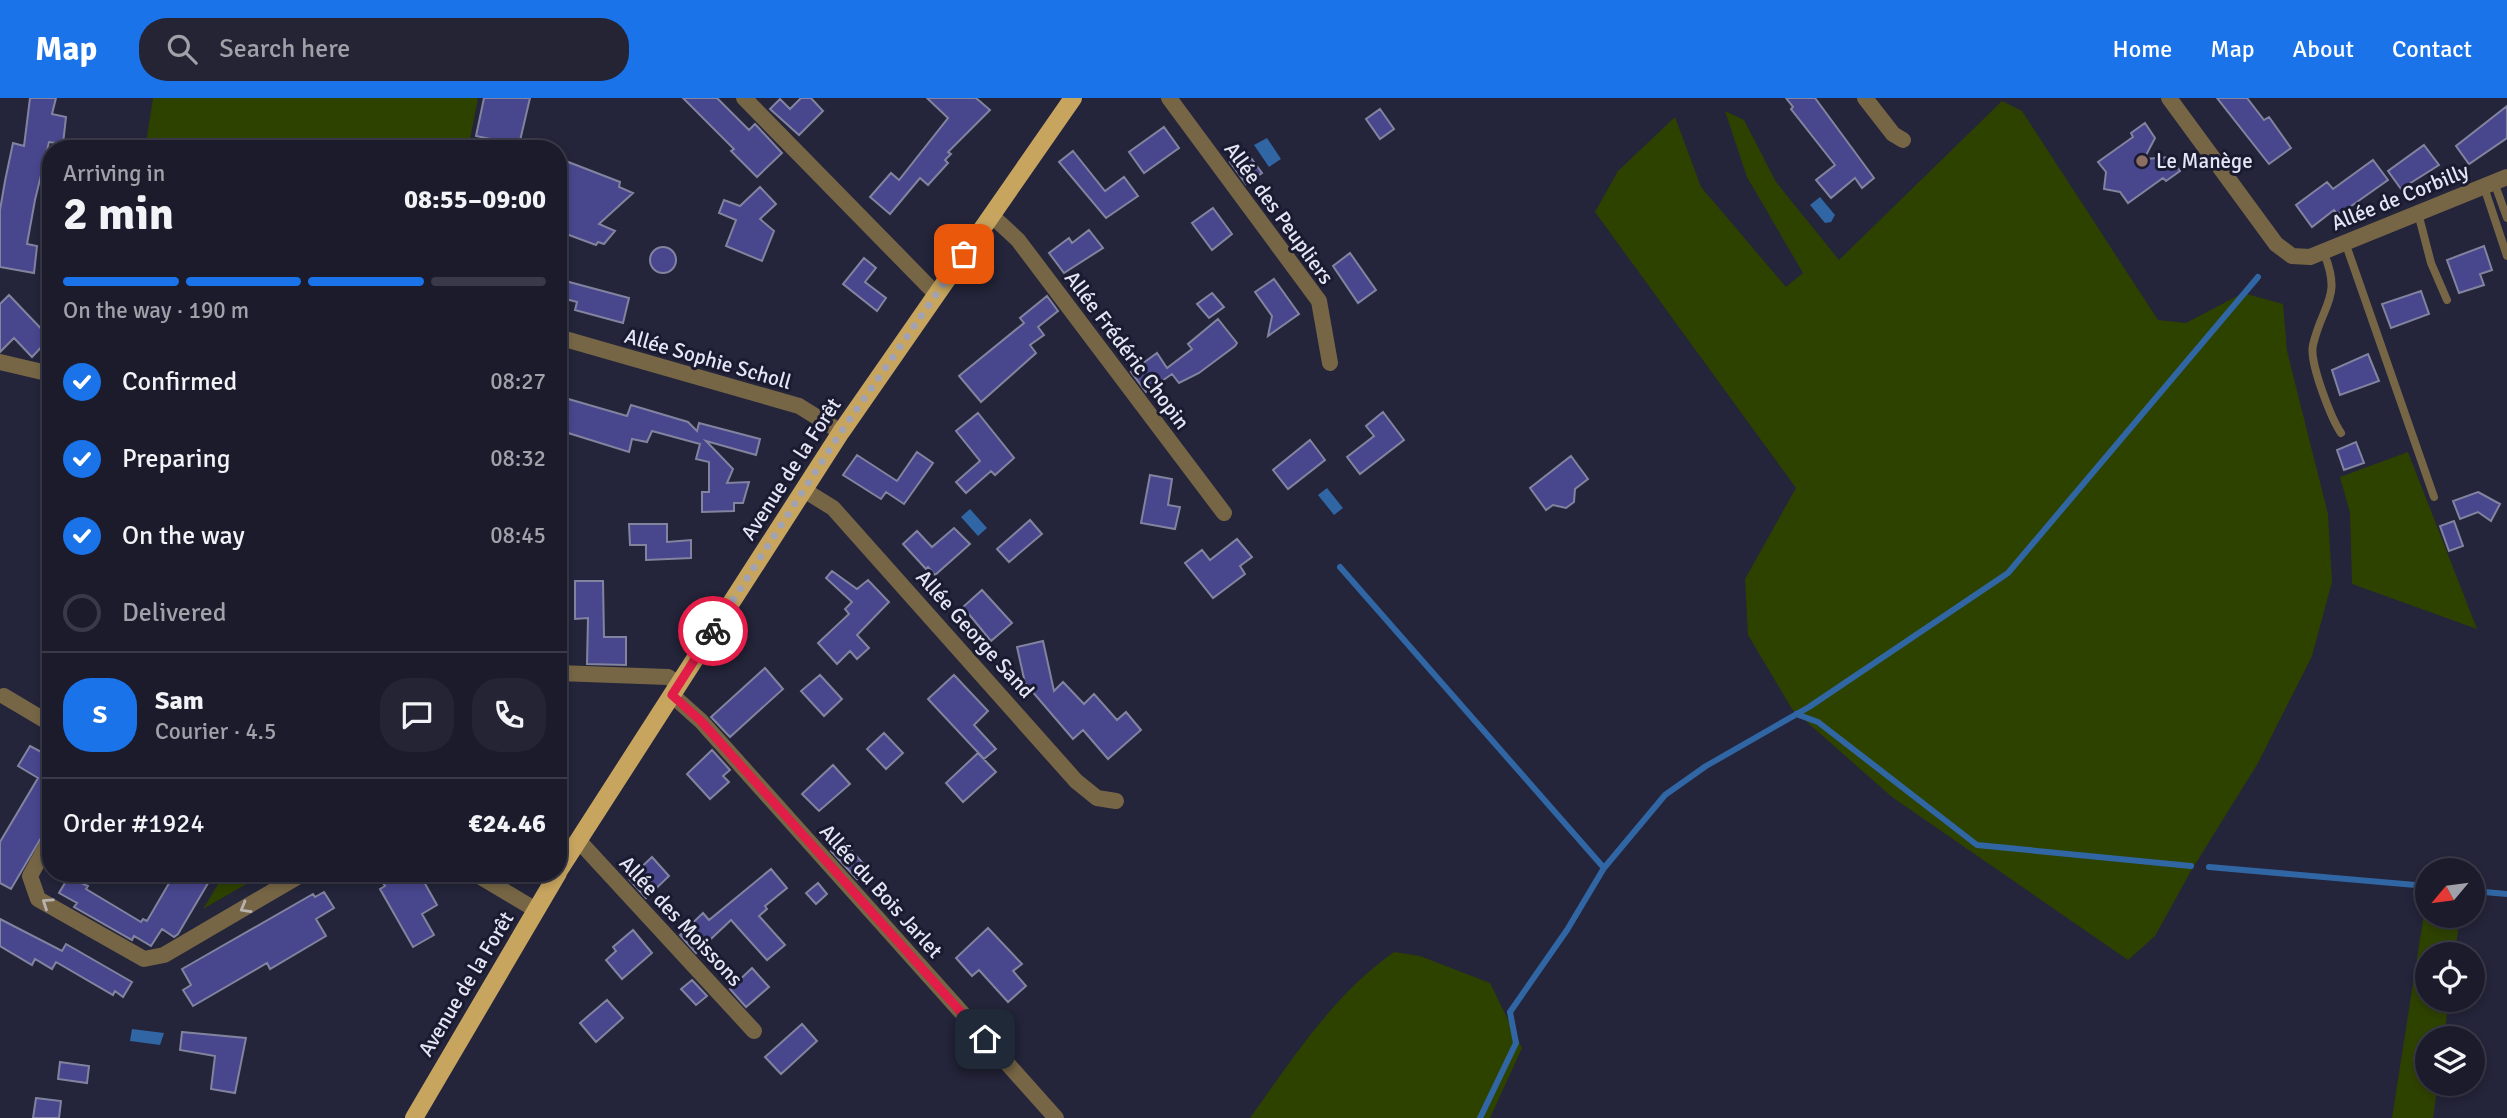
<!DOCTYPE html>
<html lang="en">
<head>
<meta charset="utf-8">
<style>
	:root { --surface:#1b1b2c; --page:#242434; --text:#f1f3f6; --muted:#a0a1a9; --line:#393948; --accent:#1a73e8 }
	body { margin:0; font-family:Signika,sans-serif; background:var(--page); color:var(--text); height:100vh; display:flex; flex-direction:column; font-size:26px; white-space:nowrap }
	* { box-sizing:border-box; margin:0 }
	p { font-size:23px; color:var(--muted) }
	.icon { flex:none; width:38px; height:38px; fill:none; stroke:currentColor; stroke-width:2; stroke-linecap:round; stroke-linejoin:round }
	.map { position:relative; flex:1; overflow:hidden }
	.side { position:absolute; left:42px; top:42px; width:525px; height:742px; display:flex; flex-direction:column; background:var(--surface); border-radius:28px; box-shadow:0 4px 10px #0003,0 0 0 2px var(--line) }
	.side>* { flex:none }
	.needle { width:46px; rotate:241deg }
	.fabs { position:absolute; left:2415px; top:760px; display:grid; gap:14px }
	.fabs a { display:grid; place-items:center; width:70px; height:70px; border-radius:50%; background:var(--surface); box-shadow:0 4px 10px #0003,0 0 0 2px var(--line); font-size:35px }
	.pin { position:absolute; display:grid; place-items:center; width:60px; height:60px; color:#fff; margin:-30px; border-radius:14px; box-shadow:0 4px 10px #0006 }
	.courier { position:absolute; display:grid; place-items:center; width:70px; height:70px; margin:-35px; border:5px solid #e11d48; border-radius:50%; background:#fff; color:#222; box-shadow:0 2px 9px #0007 }
	.overview em { font-style:normal; font-weight:700 }
	.overview div { display:flex; flex-direction:column-reverse }
	.overview { display:flex; align-items:center; justify-content:space-between; height:119px; padding:0 21px }
	h1 { font-size:46px; font-weight:700; line-height:52px }
	.bar { display:grid; grid-template-columns:repeat(4,1fr); gap:10px 7px; align-content:center; height:84px; padding:0 21px }
	.bar i { height:9px; border-radius:5px; background:var(--line) }
	.bar .selected { background:var(--accent) }
	.bar p { grid-column:span 4 }
	.line { display:flex; align-items:center; gap:18px; padding:0 21px; border-top:2px solid var(--line) }
	.line div { flex:1 }
	.round { display:grid; place-items:center; flex:none; width:74px; height:74px; border-radius:28px; background:var(--page) }
	ol { padding:0 21px; list-style:none }
	li { display:flex; align-items:center; gap:21px; height:77px }
	li p { margin-inline-start:auto }
	li .icon { padding:7px; border-radius:50%; background:var(--accent); color:#fff; stroke-width:4 }
	li:last-child { color:var(--muted) }
	li i { width:38px; height:38px; border:4px solid var(--line); border-radius:50% }
	header { display:flex; align-items:center; gap:42px; box-sizing:border-box; height:98px; padding:0 35px; background:var(--accent); color:#fff }
	header strong { font-size:33px }
	nav { display:flex; gap:38px; margin-inline-start:auto; font-size:24px }
	.search { width:490px; height:63px; background:var(--page); display:flex; align-items:center; gap:18px; box-sizing:border-box; padding:0 24px; border-radius:28px; color:var(--muted); font-size:26px }
	.map>svg:first-child { display:block }
</style>
</head>
<body>
<header>
<strong>Map</strong>
<div class="search"><svg class="icon" aria-label="search" viewBox="0 0 24 24"><circle cx="10" cy="10" r="6"/><path d="M15 15l6 6"/></svg>Search here</div>
<nav><a>Home</a><a>Map</a><a>About</a><a>Contact</a></nav>
</header>
<div class="map">
<svg width="2507" height="1020" viewBox="0 0 2507 1020">
	<rect width="100%" height="100%" fill="#24243a"/>
	<!-- green -->
	<path fill="#2e4200" d="M 153,0 L 478,0 L 468,51 L 145,51 Z
		M 2002,3 L 2022,13 L 2158,222 L 2186,225 L 2243,195 L 2283,206 L 2287,253 L 2328,416 L 2332,484 L 2312,558 L 2258,665 L 2191,773 L 2155,838 L 2128,862 L 1892,699 L 1792,611 L 1748,537 L 1745,481 L 1796,390 L 1595,114 L 1618,73 L 1675,19 L 1701,89 L 1786,189 L 1803,175 L 1747,79 L 1725,13 L 1744,22 L 1776,84 L 1839,162 Z
		M 2408,354 L 2477,531 L 2352,486 L 2350,415 L 2340,379 Z
		M 225,775 L 264,776 L 203,811 Z
		M 2425,809 L 2427,817 L 2460,817 L 2455,856 L 2427,856 L 2427,901 L 2449,901 L 2444,940 L 2427,940 L 2427,985 L 2438,985 L 2433,1020 L 2392,1020 Z
		M 1394,854 L 1420,858 L 1490,885 L 1522,950 L 1490,1020 L 1250,1020 C 1293,960 1333,897 1394,854 Z"/>
	<!-- water -->
	<path fill="#3066a4" d="M 1267,40 L 1281,61 L 1269,69 L 1254,47 Z
		M 1820,99 L 1835,117 L 1831,124 L 1825,125 L 1810,107 Z
		M 1327,390 L 1343,410 L 1334,417 L 1318,397 Z
		M 970,411 L 987,430 L 978,438 L 961,419 Z
		M 132,931 L 164,935 L 160,947 L 130,943 Z"/>
	<g fill="none" stroke-linecap="round" stroke-linejoin="round">
		<!-- stream -->
		<path stroke="#3066a4" stroke-width="6" d="M 1340,469 L 1604,770 L 1665,697 L 1706,668 L 1809,609 L 2008,475 L 2258,179
			M 1796,616 L 1818,624 L 1977,747 L 2191,768
			M 2209,769 L 2427,788
			M 2473,793 L 2507,796
			M 1480,1020 L 1516,945 L 1510,914 L 1567,832 L 1604,770"/>
	</g>
	<!-- building -->
	<path fill="#48468d" stroke="#82849f" stroke-width="2" d="M 30,0 L 56,0 L 52,16 L 66,19 L 63,46 L 49,44 L 35,102 L 27,146 L 37,148 L 34,175 L 0,169 L 0,112 L 5,83 L 13,45 L 24,48 Z
		M 484,0 L 530,0 L 519,47 L 476,38 Z
		M 683,0 L 717,0 L 749,32 L 755,26 L 782,55 L 757,79 L 731,53 L 734,51 Z
		M 801,0 L 811,0 L 823,13 L 799,37 L 770,11 L 780,1 L 790,11 Z
		M 927,0 L 976,0 L 990,12 L 948,54 L 951,56 L 945,62 L 948,65 L 928,87 L 920,80 L 890,116 L 870,99 L 891,75 L 899,82 L 948,20 Z
		M 1786,0 L 1815,0 L 1874,80 L 1862,90 L 1855,80 L 1831,100 L 1816,82 L 1835,67 L 1791,11 L 1793,9 Z
		M 2217,0 L 2247,0 L 2264,22 L 2269,19 L 2291,50 L 2269,66 Z
		M 2507,8 L 2507,40 L 2469,66 L 2456,48 Z
		M 1380,11 L 1394,31 L 1380,41 L 1366,21 Z
		M 2145,25 L 2155,40 L 2144,61 L 2170,59 L 2180,73 L 2166,83 L 2163,80 L 2128,105 L 2120,94 L 2104,91 L 2106,74 L 2098,64 L 2133,39 L 2131,35 Z
		M 1164,29 L 1179,50 L 1144,75 L 1129,54 Z
		M 2424,47 L 2439,67 L 2401,91 L 2388,73 Z
		M 1073,53 L 1105,93 L 1124,79 L 1138,98 L 1106,120 L 1059,64 Z
		M 1246,53 L 1262,75 L 1246,86 L 1230,64 Z
		M 558,60 L 620,84 L 619,89 L 633,95 L 599,126 L 615,133 L 604,146 L 598,144 L 596,147 L 558,133 Z
		M 2373,62 L 2388,82 L 2347,111 L 2337,116 L 2334,112 L 2312,129 L 2296,107 L 2327,84 L 2333,91 Z
		M 760,89 L 776,106 L 760,121 L 774,133 L 762,163 L 726,148 L 736,122 L 719,115 L 724,102 L 740,108 Z
		M 1213,110 L 1232,136 L 1212,152 L 1192,125 Z
		M 1089,132 L 1103,150 L 1064,175 L 1049,155 L 1069,140 L 1072,145 Z
		M 2484,148 L 2492,172 L 2480,176 L 2484,187 L 2459,195 L 2447,162 Z
		M650 162a13 13 0 1 1 26 0a13 13 0 1 1-26 0Z
		M 1350,155 L 1376,192 L 1358,205 L 1333,168 Z
		M 864,160 L 876,170 L 865,184 L 886,200 L 877,213 L 843,186 Z
		M 558,181 L 629,200 L 623,225 L 575,212 L 577,204 L 558,199 Z
		M 1274,181 L 1299,216 L 1268,238 L 1272,218 L 1255,194 Z
		M 2421,193 L 2429,216 L 2391,230 L 2382,206 Z
		M 1212,195 L 1224,209 L 1209,220 L 1197,206 Z
		M 9,197 L 50,240 L 32,259 L 14,240 L 0,254 L 0,206 Z
		M 1047,198 L 1058,213 L 1038,229 L 1044,237 L 1030,247 L 1036,255 L 981,304 L 959,278 L 1024,225 L 1020,220 Z
		M 1218,221 L 1237,245 L 1235,248 L 1199,275 L 1179,285 L 1172,276 L 1146,294 L 1131,274 L 1157,255 L 1167,270 L 1192,251 L 1188,246 Z
		M 2368,256 L 2379,283 L 2340,297 L 2332,272 Z
		M 558,298 L 627,318 L 631,307 L 688,324 L 697,333 L 699,325 L 760,341 L 756,357 L 706,343 L 733,371 L 727,385 L 749,384 L 743,405 L 734,405 L 734,413 L 702,414 L 702,394 L 709,394 L 709,364 L 696,361 L 700,346 L 652,333 L 647,344 L 632,341 L 629,354 L 565,334 L 568,324 L 558,322 Z
		M 1383,314 L 1404,342 L 1360,376 L 1347,359 L 1374,338 L 1366,328 Z
		M 978,315 L 1014,360 L 995,377 L 991,373 L 966,395 L 956,384 L 980,363 L 956,333 Z
		M 1310,342 L 1325,362 L 1288,391 L 1273,372 Z
		M 2356,344 L 2364,365 L 2344,372 L 2337,352 Z
		M 917,354 L 933,365 L 904,406 L 886,394 L 881,401 L 843,377 L 857,357 L 897,383 Z
		M 1571,358 L 1588,381 L 1575,391 L 1574,404 L 1566,410 L 1553,407 L 1546,412 L 1530,390 Z
		M 1150,377 L 1172,381 L 1168,407 L 1180,409 L 1175,431 L 1141,425 Z
		M 2478,394 L 2500,406 L 2491,423 L 2478,414 L 2460,421 L 2453,403 Z
		M 1030,422 L 1042,436 L 1009,464 L 997,451 Z
		M 2454,423 L 2463,448 L 2449,453 L 2440,428 Z
		M 629,426 L 667,426 L 667,444 L 691,442 L 691,460 L 646,462 L 646,447 L 630,447 Z
		M 954,430 L 970,446 L 935,477 L 928,469 L 926,471 L 903,446 L 917,433 L 932,449 Z
		M 1237,441 L 1252,459 L 1240,468 L 1245,476 L 1213,500 L 1185,465 L 1202,452 L 1210,462 Z
		M 832,473 L 857,491 L 868,482 L 889,504 L 857,537 L 869,550 L 857,561 L 850,553 L 837,566 L 818,545 L 849,516 L 845,511 L 852,504 L 826,480 Z
		M 575,483 L 603,483 L 604,539 L 626,539 L 626,567 L 587,566 L 588,520 L 575,521 Z
		M 982,492 L 1012,525 L 991,543 L 963,509 Z
		M 1043,543 L 1054,593 L 1063,584 L 1084,606 L 1094,596 L 1117,622 L 1126,614 L 1141,632 L 1108,661 L 1083,632 L 1073,641 L 1025,585 L 1017,549 Z
		M 765,570 L 783,591 L 730,639 L 711,619 Z
		M 820,577 L 842,601 L 824,618 L 801,593 Z
		M 954,577 L 988,613 L 974,627 L 996,651 L 984,661 L 928,601 Z
		M 884,635 L 903,655 L 886,671 L 867,651 Z
		M 30,648 L 51,659 L 51,723 L 11,791 L 0,785 L 0,744 L 38,680 L 18,668 Z
		M 712,652 L 730,672 L 723,678 L 729,684 L 710,701 L 687,676 Z
		M 978,655 L 996,674 L 963,704 L 946,685 Z
		M 833,667 L 850,686 L 819,713 L 802,696 Z
		M 843,743 L 868,771 L 857,781 L 831,753 Z
		M 652,759 L 669,778 L 646,800 L 629,781 Z
		M 771,771 L 787,790 L 765,808 L 767,811 L 759,818 L 785,847 L 767,862 L 731,822 L 696,855 L 680,837 L 703,815 L 709,822 Z
		M 71,775 L 89,775 L 83,786 L 88,788 L 86,791 L 141,824 L 143,821 L 147,823 L 175,775 L 214,775 L 178,836 L 174,839 L 162,831 L 151,848 L 134,838 L 132,842 L 74,809 L 77,805 L 59,795 Z
		M 377,775 L 419,775 L 437,807 L 422,816 L 434,837 L 413,849 L 380,791 L 385,788 Z
		M 818,785 L 827,796 L 816,806 L 806,795 Z
		M 324,794 L 334,810 L 316,821 L 326,838 L 270,871 L 267,865 L 193,908 L 183,892 L 191,887 L 182,871 L 313,796 L 315,799 Z
		M 0,821 L 62,853 L 66,846 L 132,884 L 123,899 L 115,893 L 113,897 L 56,864 L 52,871 L 35,861 L 32,867 L 0,848 Z
		M 988,830 L 1022,866 L 1013,873 L 1026,888 L 1008,904 L 979,872 L 972,878 L 956,860 Z
		M 633,832 L 652,855 L 622,881 L 606,862 L 616,853 L 613,849 Z
		M 752,870 L 769,889 L 746,909 L 730,891 Z
		M 692,882 L 707,898 L 696,907 L 681,891 Z
		M 607,902 L 623,920 L 596,944 L 580,925 Z
		M 802,926 L 817,943 L 781,976 L 765,959 Z
		M 182,934 L 246,940 L 235,995 L 211,991 L 215,958 L 180,952 Z
		M 60,964 L 89,968 L 87,985 L 58,981 Z
		M 36,1000 L 61,1003 L 59,1020 L 33,1020 Z"/>
	<g fill="none" stroke-linecap="round" stroke-linejoin="round">
		<!-- service -->
		<path stroke="#766646" stroke-width="8" d="M 2494,84 L 2507,120
			M 2484,89 L 2507,158
			M 2418,115 L 2431,165 L 2447,202
			M 2345,144 L 2434,399
			M 2323,153 C 2343,200 2323,204 2313,247 C 2309,264 2331,320 2341,335"/>
		<!-- minor -->
		<path stroke="#766646" stroke-width="16" d="M 744,0 L 935,195
			M 1169,0 L 1319,203 L 1330,265
			M 1865,0 L 1893,36 L 1903,42
			M 2169,0 L 2276,146 L 2292,158 L 2310,159 L 2507,79
			M 991,117 L 1018,142 L 1224,415
			M 558,239 L 799,308 L 841,334
			M 0,264 L 51,276
			M 804,392 L 833,410 L 1076,683 L 1097,700 L 1116,703
			M 558,575 L 668,579 L 679,586
			M 672,597 L 701,623 L 1056,1020
			M 4,598 L 51,626
			M 51,740 L 30,778 L 38,801 L 144,861 L 164,857 L 304,775
			M 578,742 L 754,933
			M 474,775 L 536,812"/>
		<!-- primary -->
		<path stroke="#c7a55f" stroke-width="18" d="M 558,774 L 841,334 L 1073,0
			M 414,1020 L 558,775"/>
	</g>
	<!-- one-way arrows -->
	<defs><path id="oneway-chevron" d="M-2-3.5L2.5 0L-2 3.5" fill="none" stroke-width="1.6" stroke-linecap="round" stroke-linejoin="round" transform="scale(1.75)"/></defs>
	<g stroke="#b9b3af">
		<use href="#oneway-chevron" transform="translate(47 805) rotate(-146)"/>
		<use href="#oneway-chevron" transform="translate(245 810) rotate(150)"/>
	</g>
	<g fill="none" stroke-linecap="round" stroke-linejoin="round">
		<!-- done -->
		<path stroke="#a1a2b4" stroke-width="7" stroke-dasharray="0 12.6" d="M 713,533 L 841,334 L 964,156"/>
		<!-- route -->
		<path stroke="#e11d48" stroke-width="9" d="M 713,533 L 672,597 L 701,623 L 985,941"/>
	</g>
	<!-- markers -->
	<circle fill="#8d6e63" stroke="#1a1b30" stroke-width="2.5" cx="2142" cy="63" r="7"/>
	<g text-anchor="middle" dominant-baseline="central" stroke-width="6" stroke-linejoin="round" paint-order="stroke">
		<!-- poi labels -->
		<g font-size="21" fill="#e5e6f5" stroke="#1a1b30" text-anchor="start">
			<text x="2156" y="63">Le Manège</text>
		</g>
		<!-- street labels -->
		<g font-size="21" fill="#e5e6f5" stroke="#1a1b30">
			<text transform="translate(2400 99) rotate(-22)">Allée de Corbilly</text>
			<text transform="translate(1279 115) rotate(54)">Allée des Peupliers</text>
			<text transform="translate(1127 252) rotate(53)">Allée Frédéric Chopin</text>
			<text transform="translate(708 261) rotate(16)">Allée Sophie Scholl</text>
			<text transform="translate(791 371) rotate(-57)">Avenue de la Forêt</text>
			<text transform="translate(975 536) rotate(48)">Allée George Sand</text>
			<text transform="translate(881 793) rotate(48)">Allée du Bois Jarlet</text>
			<text transform="translate(681 823) rotate(47)">Allée des Moissons</text>
			<text transform="translate(466 886) rotate(-59)">Avenue de la Forêt</text>
		</g>
	</g>
</svg>
<div class="fabs">
<a><svg class="needle" viewBox="-14 -14 28 28"><path d="M0-13l5 13h-10z" fill="#e53935"/><path d="M0 13l5-13h-10z" fill="#a0a1a9"/></svg></a>
<a><svg class="icon" aria-label="locate" viewBox="0 0 24 24"><circle cx="12" cy="12" r="6"/><path d="M12 2v4M12 18v4M2 12h4M18 12h4"/></svg></a>
<a><svg class="icon" aria-label="layers" viewBox="0 0 24 24"><path d="M12 4l9 5-9 5-9-5zM3 14l9 5 9-5"/></svg></a>
</div>
<div class="pin" style="left:964px;top:156px;background:#ea580c"><svg class="icon" aria-label="bag" viewBox="0 0 24 24"><path d="M5 8h14l-1 12H6zM9 8a3 3 0 0 1 6 0"/></svg></div>
<div class="pin" style="left:985px;top:941px;background:#1f2937"><svg class="icon" aria-label="home" viewBox="0 0 24 24"><path d="M3 11l9-7 9 7M6 9v11h12V9"/></svg></div>
<div class="courier" style="left:713px;top:533px"><svg class="icon" aria-label="bike" viewBox="0 0 24 24"><circle cx="6" cy="16" r="4"/><circle cx="18" cy="16" r="4"/><path d="M6 16l4-8h5l3 8M10 8l3 8H6M13 5h3"/></svg></div>
<section class="side">
<div class="overview"><div><h1>2 min</h1><p>Arriving in</p></div><em>08:55–09:00</em></div>
<div class="bar"><i class="selected"></i><i class="selected"></i><i class="selected"></i><i></i><p>On the way · 190 m</p></div>
<ol>
<li><svg class="icon" aria-label="check" viewBox="0 0 24 24"><path d="M5 12l5 5 9-10"/></svg>Confirmed<p>08:27</p></li>
<li><svg class="icon" aria-label="check" viewBox="0 0 24 24"><path d="M5 12l5 5 9-10"/></svg>Preparing<p>08:32</p></li>
<li><svg class="icon" aria-label="check" viewBox="0 0 24 24"><path d="M5 12l5 5 9-10"/></svg>On the way<p>08:45</p></li>
<li><i></i>Delivered</li>
</ol>
<div class="line" style="height:126px"><b class="round" style="background:var(--accent);color:#fff">S</b><div><b>Sam</b><p>Courier · 4.5</p></div><a class="round"><svg class="icon" aria-label="chat" viewBox="0 0 24 24"><path d="M4 5h16v11H9l-5 4z"/></svg></a><a class="round"><svg class="icon" aria-label="phone" viewBox="0 0 24 24"><path d="M5 4h4l2 5-3 2q2 4 5 5l2-3 5 2v4C11 20 4 13 5 4z"/></svg></a></div>
<div class="line" style="height:91px"><div>Order #1924</div><b>€24.46</b></div>
</section>
</div>
</body>
</html>
